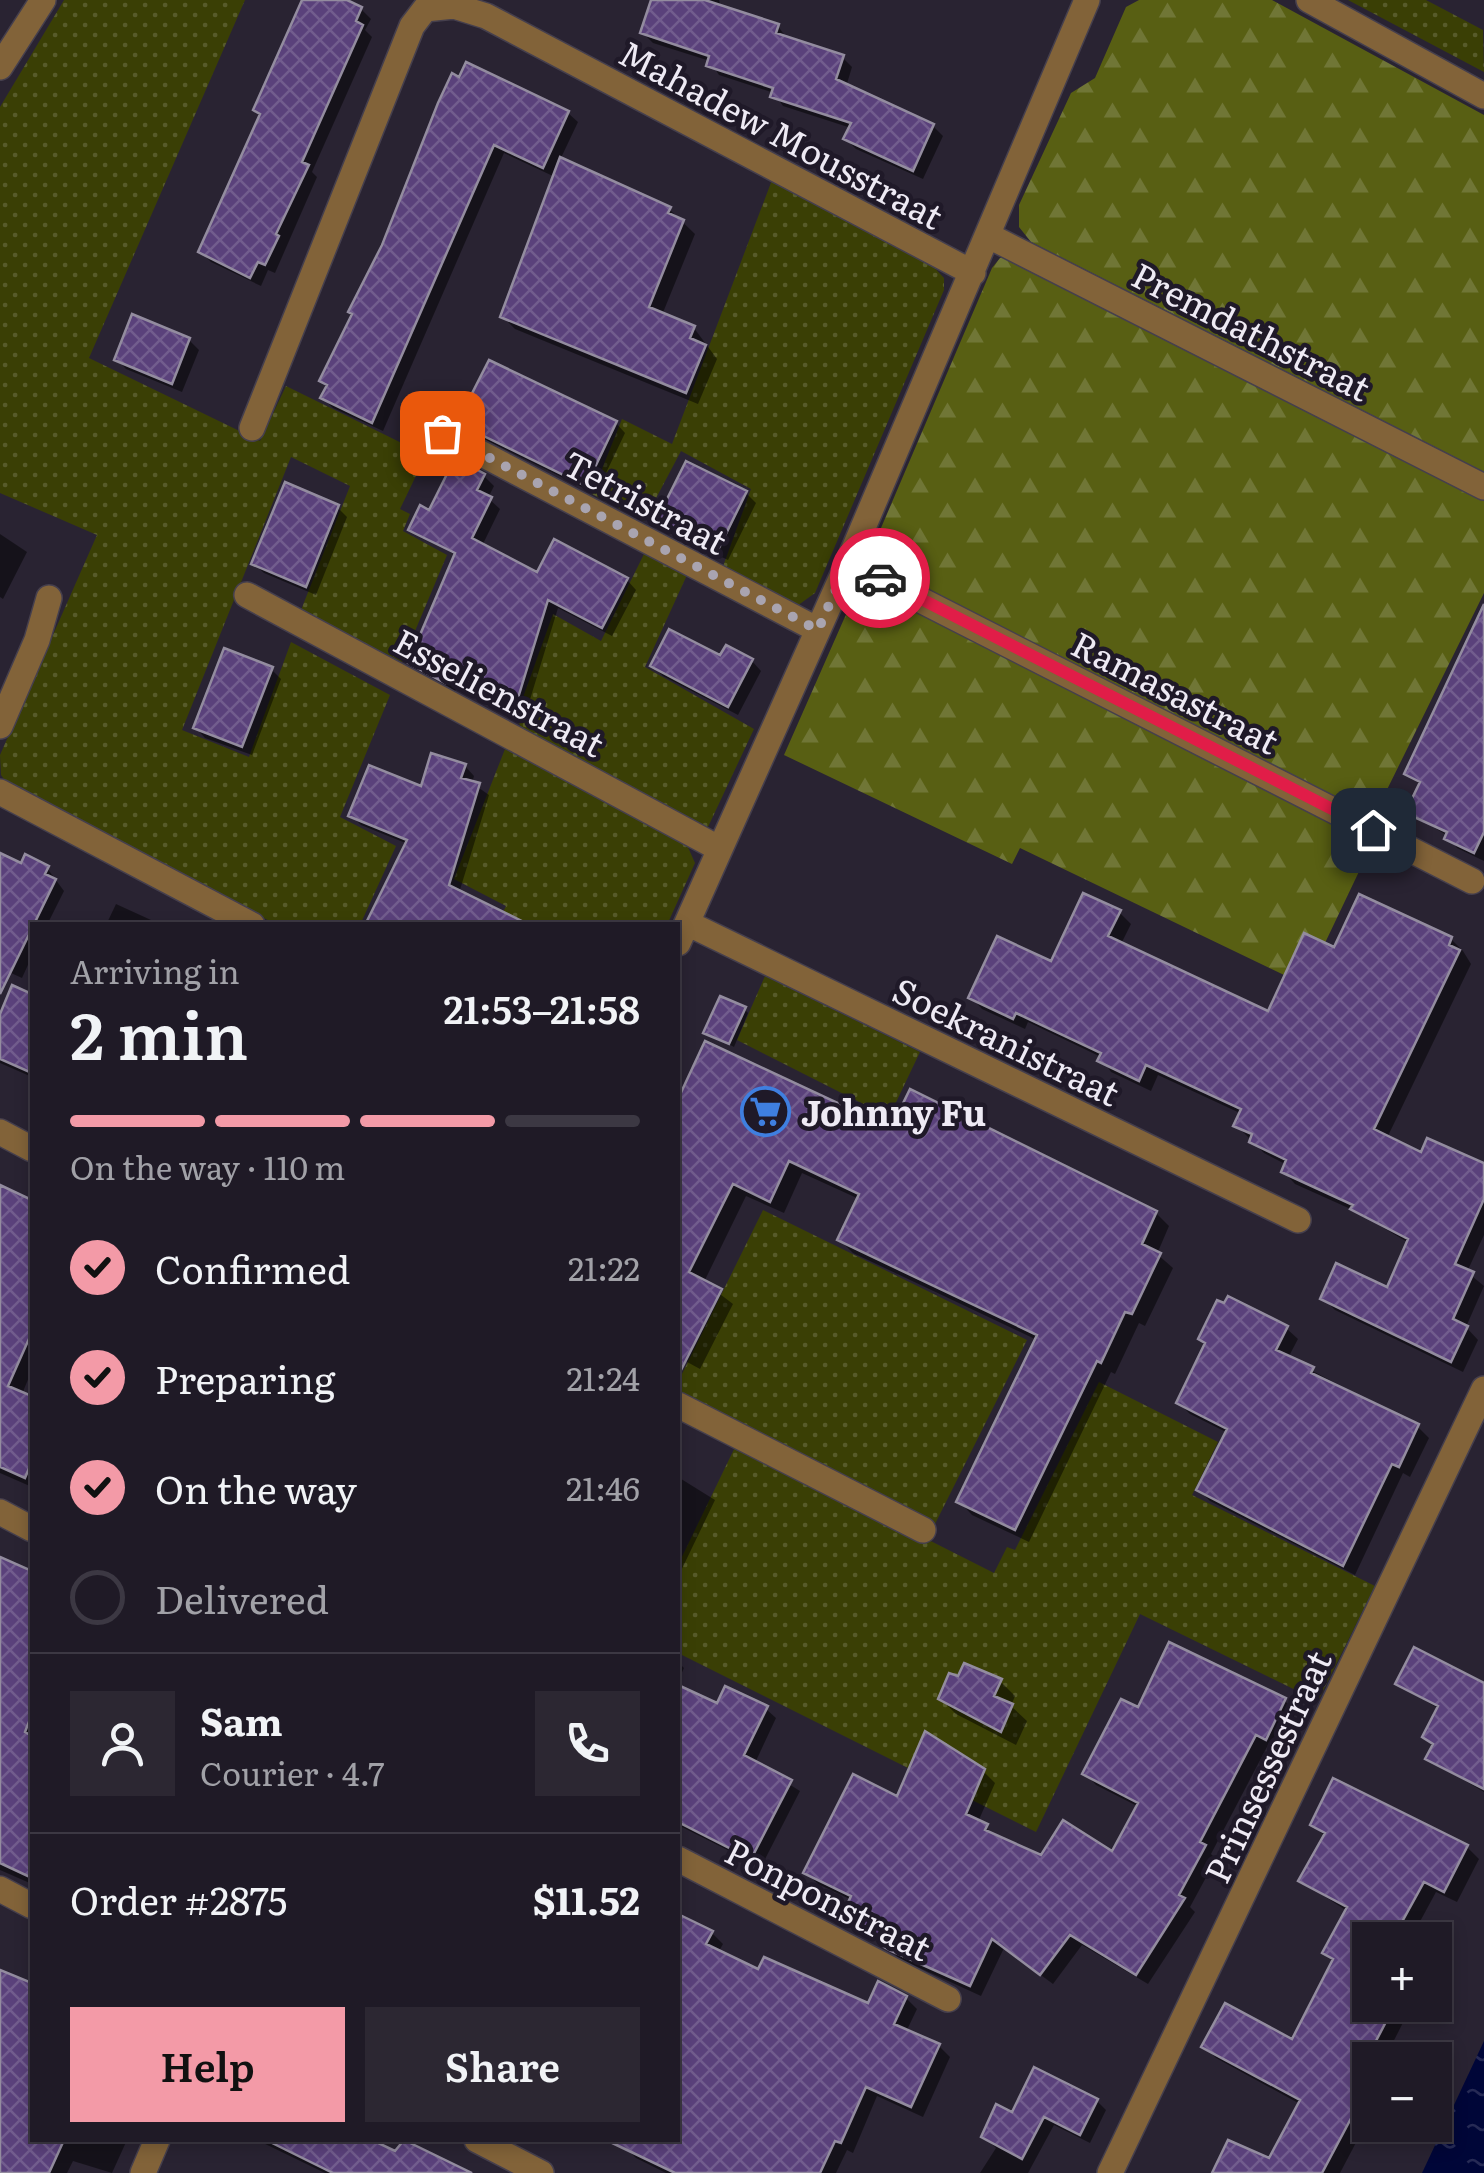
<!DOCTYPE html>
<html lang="en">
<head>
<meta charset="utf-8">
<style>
	:root { --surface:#1f1a26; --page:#2c2732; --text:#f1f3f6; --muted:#a1a1a7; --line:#3c3843; --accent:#f39aa7 }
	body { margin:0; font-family:Literata,serif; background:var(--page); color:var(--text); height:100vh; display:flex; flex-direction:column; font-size:38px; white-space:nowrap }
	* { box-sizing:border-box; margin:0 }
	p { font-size:32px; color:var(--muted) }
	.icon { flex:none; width:55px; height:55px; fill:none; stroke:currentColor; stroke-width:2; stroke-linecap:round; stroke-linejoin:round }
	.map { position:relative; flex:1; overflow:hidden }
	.details { position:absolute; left:30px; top:922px; width:650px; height:1220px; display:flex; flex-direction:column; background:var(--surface); border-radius:0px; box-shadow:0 5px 15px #0003,0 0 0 2px var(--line) }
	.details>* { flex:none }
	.fabs { position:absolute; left:1352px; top:1922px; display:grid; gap:20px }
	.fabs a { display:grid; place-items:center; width:100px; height:100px; border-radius:0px; background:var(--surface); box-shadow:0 5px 15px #0003,0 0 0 2px var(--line); font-size:50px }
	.pin { position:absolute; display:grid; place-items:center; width:85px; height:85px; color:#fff; margin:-42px; border-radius:20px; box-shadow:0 5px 15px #0006 }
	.courier { position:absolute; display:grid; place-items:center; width:100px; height:100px; margin:-50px; border:8px solid #e11d48; border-radius:50%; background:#fff; color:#222; box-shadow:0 2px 12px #0007 }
	.head em { font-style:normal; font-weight:600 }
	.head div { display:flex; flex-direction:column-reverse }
	.head { display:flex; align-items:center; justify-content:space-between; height:170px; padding:0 40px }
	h1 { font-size:65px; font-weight:600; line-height:75px }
	.bar { display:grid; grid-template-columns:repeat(4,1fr); gap:15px 10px; align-content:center; height:120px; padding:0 40px }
	.bar i { height:12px; border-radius:8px; background:var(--line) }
	.bar .active { background:var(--accent) }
	.bar p { grid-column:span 4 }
	.line { display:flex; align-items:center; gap:25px; padding:0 40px; border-top:2px solid var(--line) }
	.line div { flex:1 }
	.round { display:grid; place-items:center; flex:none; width:105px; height:105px; border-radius:0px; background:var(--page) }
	ol { padding:0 40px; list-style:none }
	li { display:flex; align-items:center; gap:30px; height:110px }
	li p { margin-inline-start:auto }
	li .icon { padding:10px; border-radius:50%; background:var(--accent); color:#111; stroke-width:4 }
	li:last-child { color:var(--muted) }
	li i { width:55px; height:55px; border:5px solid var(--line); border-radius:50% }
	.primary-button { display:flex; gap:20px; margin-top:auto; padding:20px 40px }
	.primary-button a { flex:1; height:115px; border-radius:0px; background:var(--accent); color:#111; font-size:40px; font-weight:600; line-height:115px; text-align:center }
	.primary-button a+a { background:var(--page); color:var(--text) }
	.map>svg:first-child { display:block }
</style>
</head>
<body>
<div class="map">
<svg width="1484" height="2173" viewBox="0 0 1484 2173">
	<defs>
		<pattern id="grass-dots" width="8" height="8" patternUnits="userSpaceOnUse" patternTransform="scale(2.5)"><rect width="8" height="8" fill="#3a3f05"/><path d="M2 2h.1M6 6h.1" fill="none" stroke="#575b2a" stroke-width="1.8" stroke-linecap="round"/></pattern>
		<pattern id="forest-firs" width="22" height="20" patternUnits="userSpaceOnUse" patternTransform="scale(2.5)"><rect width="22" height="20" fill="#585f13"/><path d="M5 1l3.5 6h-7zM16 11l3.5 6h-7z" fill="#707636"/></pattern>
		<pattern id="water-ripples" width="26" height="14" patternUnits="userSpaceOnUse" patternTransform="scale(2.5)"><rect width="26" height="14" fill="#000638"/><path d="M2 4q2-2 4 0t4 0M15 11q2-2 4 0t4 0" fill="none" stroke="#262a55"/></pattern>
		<pattern id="building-cross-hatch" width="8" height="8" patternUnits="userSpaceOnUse" patternTransform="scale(2.5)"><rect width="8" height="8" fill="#5a417b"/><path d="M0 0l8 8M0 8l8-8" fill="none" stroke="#725d8e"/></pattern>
	</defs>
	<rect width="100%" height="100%" fill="#292332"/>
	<!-- grass -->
	<path fill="url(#grass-dots)" d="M 64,0 L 245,0 L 89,358 L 260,441 L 286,386 L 426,455 L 400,509 L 410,514 L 403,531 L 447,555 L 402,662 L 301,610 L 350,486 L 291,457 L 182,730 L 249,757 L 291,642 L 390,695 L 340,817 L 396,846 L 360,925 L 277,925 L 6,782 L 1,775 L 0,755 L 97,535 L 0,493 L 0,107 Z
		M 1348,0 L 1426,0 L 1483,30 L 1484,72 Z
		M 772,180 L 930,263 L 944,278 L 944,290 L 815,593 L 797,606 L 721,572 L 751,489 L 681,451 L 644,521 L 592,494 L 622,419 L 672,444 Z
		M 644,554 L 687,575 L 645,667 L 754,729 L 708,827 L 694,825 L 522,729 L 516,717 L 553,614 L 601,641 Z
		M 505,749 L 687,845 L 695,863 L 667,925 L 497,925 L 506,906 L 454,879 Z
		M 765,976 L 920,1052 L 889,1117 L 737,1040 Z
		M 763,1210 L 1027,1340 L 935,1524 L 678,1397 L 678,1382 Z
		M 1099,1382 L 1218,1442 L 1192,1495 L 1375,1586 L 1318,1701 L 1140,1614 L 1036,1832 L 678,1653 L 678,1565 L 737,1443 L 994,1573 L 1007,1547 L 1015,1550 Z"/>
	<!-- forest -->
	<path fill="url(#forest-firs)" d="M 1139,0 L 1272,0 L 1484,115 L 1484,472 L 1031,242 L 1019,227 L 1019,205 L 1071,93 L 1095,78 L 1126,7 Z
		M 1014,257 L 1484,495 L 1484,593 L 1373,818 L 883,571 L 874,557 L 875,542 L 992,268 L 1000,258 Z
		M 867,587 L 1374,840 L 1305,985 L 1020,848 L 1012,864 L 784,755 L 855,594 Z"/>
	<!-- water -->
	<path fill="url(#water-ripples)" d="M 1484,2041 L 1484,2173 L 1422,2173 Z"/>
	<!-- shadow -->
	<path fill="#0007" d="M 305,0 L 341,0 L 361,9 L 371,19 L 365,30 L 372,37 L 312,172 L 317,177 L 275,273 L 268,270 L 261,286 L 211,262 L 201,252 L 262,116 Z
		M 654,0 L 719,0 L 721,8 L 778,26 L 787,39 L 842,57 L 852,67 L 846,87 L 933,126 L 943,136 L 923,179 L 856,149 L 846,139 L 851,128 L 783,106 L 774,93 L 719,75 L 710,61 L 653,43 L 643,33 Z
		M 453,77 L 568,113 L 578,122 L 560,160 L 669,209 L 695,234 L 662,315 L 694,328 L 717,359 L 698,404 L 515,329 L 503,317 L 555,177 L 504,153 L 383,431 L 333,408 L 323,398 L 329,387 L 322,380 Z
		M 189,340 L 199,350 L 182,392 L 126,369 L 117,359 Z
		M 460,422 L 616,423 L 625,433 L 596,494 L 470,432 Z
		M 484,476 L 494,486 L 488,498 L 500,509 L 482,546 L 538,575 L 627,580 L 636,590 L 612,636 L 558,608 L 528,706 L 458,685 L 455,691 L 411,663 L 457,556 L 411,529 Z
		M 746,493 L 756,503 L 728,560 L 668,532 L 658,522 Z
		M 337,507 L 347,517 L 316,595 L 264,573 L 254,564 Z
		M 0,534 L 27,552 L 3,599 L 0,597 Z
		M 1484,611 L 1484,861 L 1457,848 L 1448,836 L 1408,812 L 1421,785 L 1407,774 Z
		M 721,659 L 752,661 L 761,671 L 738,715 L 663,676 L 653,666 Z
		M 271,669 L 281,679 L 252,755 L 205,738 L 196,728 Z
		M 465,766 L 474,776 L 472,783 L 489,795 L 459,893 L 507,925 L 368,925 L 408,844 L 361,825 L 351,815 L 423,790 Z
		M 0,856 L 22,867 L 47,868 L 64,891 L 47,925 L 32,925 L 32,956 L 22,978 L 0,968 Z
		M 116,904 L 162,925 L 106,925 Z
		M 1119,912 L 1131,924 L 1121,944 L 1269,1014 L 1335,950 L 1451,939 L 1463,951 L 1471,964 L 1387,1138 L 1422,1156 L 1484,1166 L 1484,1235 L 1467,1272 L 1484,1286 L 1466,1327 L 1478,1340 L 1463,1372 L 1335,1310 L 1323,1298 L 1388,1290 L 1409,1243 L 1355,1211 L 1295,1184 L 1284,1172 L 1287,1165 L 1264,1153 L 1236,1125 L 1242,1114 L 1158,1075 L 1151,1091 L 1111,1072 L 1101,1057 L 1028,1022 L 1025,1029 L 982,1009 L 971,997 L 1052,964 Z
		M 14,988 L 32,996 L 32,1077 L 0,1063 L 0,1020 Z
		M 744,1009 L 748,1013 L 734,1047 L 706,1032 Z
		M 706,1044 L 892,1131 L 1156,1213 L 1169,1226 L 1157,1254 L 1173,1268 L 1145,1326 L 1139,1323 L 1115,1374 L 1111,1372 L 1029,1542 L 972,1515 L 959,1501 L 1037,1340 L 853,1253 L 840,1240 L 859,1199 L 802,1173 L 784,1213 L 746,1196 L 704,1282 L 733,1304 L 700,1369 L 678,1357 L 678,1105 Z
		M 0,1185 L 32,1202 L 32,1370 L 22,1394 L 32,1398 L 32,1487 L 0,1473 Z
		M 1286,1328 L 1298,1339 L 1288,1358 L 1417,1426 L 1429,1438 L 1410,1477 L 1403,1473 L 1355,1575 L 1210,1501 L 1199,1490 L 1228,1433 L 1190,1414 L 1179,1403 L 1207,1345 L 1201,1339 Z
		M 678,1477 L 715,1500 L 678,1577 Z
		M 1,1561 L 32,1575 L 32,1884 L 0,1870 Z
		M 678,1662 L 684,1668 L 678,1681 Z
		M 1000,1681 L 1015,1696 L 1011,1706 L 1027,1721 L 1016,1745 L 956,1714 L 941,1699 Z
		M 1398,1684 L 1484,1685 L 1484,1792 L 1428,1759 L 1435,1747 L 1425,1737 L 1439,1709 Z
		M 678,1688 L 718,1706 L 766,1709 L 776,1718 L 755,1763 L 800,1791 L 761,1867 L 678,1825 Z
		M 1284,1700 L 1296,1712 L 1278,1749 L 1268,1745 L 1211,1854 L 1216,1859 L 1190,1907 L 1195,1912 L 1148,1984 L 1082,1945 L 1053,1984 L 1004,1948 L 981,1996 L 898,1958 L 888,1944 L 856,1929 L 844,1917 L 852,1900 L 818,1884 L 806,1872 L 899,1799 L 983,1771 L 995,1783 L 978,1822 L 998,1837 L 1042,1858 L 1113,1855 L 1139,1807 L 1096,1785 L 1085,1773 L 1139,1711 Z
		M 1313,1824 L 1467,1847 L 1479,1859 L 1457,1902 L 1436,1892 L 1410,1940 L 1370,1940 L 1370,2005 L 1412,2005 L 1384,2060 L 1370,2060 L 1366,2096 L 1370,2116 L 1340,2173 L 1218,2173 L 1270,2162 L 1300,2104 L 1216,2058 L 1204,2046 L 1293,2042 L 1334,1961 L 1325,1953 L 1347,1911 L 1301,1881 L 1325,1837 Z
		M 678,1916 L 712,1933 L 723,1944 L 718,1953 L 759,1972 L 869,2007 L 906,1998 L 917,2009 L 906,2032 L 939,2046 L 950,2057 L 923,2117 L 877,2096 L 853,2153 L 847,2150 L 836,2173 L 666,2173 L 636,2158 L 625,2147 L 629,2140 L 678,2140 Z
		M 1435,1964 L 1446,1975 L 1435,1995 Z
		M 0,1973 L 32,1982 L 32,2140 L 127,2140 L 112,2173 L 73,2161 L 67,2173 L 0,2173 Z
		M 1413,2005 L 1429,2005 L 1426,2012 Z
		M 1097,2101 L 1106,2110 L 1090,2143 L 1054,2125 L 1028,2173 L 980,2173 L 996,2148 L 984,2137 L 1013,2116 Z
		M 257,2140 L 368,2140 L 396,2155 L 402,2142 L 436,2158 L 446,2173 L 325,2173 Z"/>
	<!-- building -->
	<path fill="url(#building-cross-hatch)" stroke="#938c9f" stroke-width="2.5" d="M 302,0 L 347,0 L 362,7 L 356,21 L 363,25 L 302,162 L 309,165 L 276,234 L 279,236 L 265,265 L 258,262 L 250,278 L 198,252 L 260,114 L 253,110 Z
		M 651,0 L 705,0 L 779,24 L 776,33 L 844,55 L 836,79 L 934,124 L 913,171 L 843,139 L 851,123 L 770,97 L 773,88 L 706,66 L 709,56 L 640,33 Z
		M 466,62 L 569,111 L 543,168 L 494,145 L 372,423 L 320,398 L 327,385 L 319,381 L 352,314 L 348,312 L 382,245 L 438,103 L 452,73 L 459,77 Z
		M 560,157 L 671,207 L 668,213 L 684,220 L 649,307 L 695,326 L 690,338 L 706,345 L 686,393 L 500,317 Z
		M 132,314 L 190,338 L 172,384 L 114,360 Z
		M 489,360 L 617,421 L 586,486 L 457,423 Z
		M 455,458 L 485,474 L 477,490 L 492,497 L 472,538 L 537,572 L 554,539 L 628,578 L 602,628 L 548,600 L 518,698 L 448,676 L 445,683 L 408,663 L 455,553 L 408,530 L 420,505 L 429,510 Z
		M 686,461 L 747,491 L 717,552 L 655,523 Z
		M 285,482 L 339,505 L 306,587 L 251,564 Z
		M 1484,604 L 1484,832 L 1474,853 L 1444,839 L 1447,832 L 1405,813 L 1420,782 L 1404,774 Z
		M 669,629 L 720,655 L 726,645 L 753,659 L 728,707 L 650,666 Z
		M 224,648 L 273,667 L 242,747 L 193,728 Z
		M 431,753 L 466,764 L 461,778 L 480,783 L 449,885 L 530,925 L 365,925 L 407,840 L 348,816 L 369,765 L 421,786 Z
		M 0,853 L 21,863 L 25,854 L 49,866 L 45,874 L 56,879 L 0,994 Z
		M 1083,893 L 1121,910 L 1108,936 L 1268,1011 L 1304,933 L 1334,947 L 1359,894 L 1452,937 L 1449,945 L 1460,950 L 1374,1129 L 1421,1152 L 1427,1138 L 1484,1163 L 1484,1199 L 1455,1264 L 1474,1272 L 1453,1319 L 1468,1326 L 1451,1362 L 1320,1299 L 1336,1263 L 1387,1287 L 1408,1239 L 1350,1209 L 1353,1205 L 1281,1172 L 1286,1160 L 1249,1142 L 1252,1134 L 1233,1126 L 1241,1109 L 1146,1065 L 1139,1081 L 1097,1061 L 1101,1053 L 1016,1013 L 1013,1019 L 968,998 L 997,936 L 1051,961 Z
		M 12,985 L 32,994 L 32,1073 L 0,1059 L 0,1014 Z
		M 720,996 L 746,1007 L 729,1044 L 703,1033 Z
		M 705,1041 L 891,1128 L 910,1089 L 1157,1211 L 1142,1244 L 1161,1253 L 1132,1314 L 1125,1312 L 1101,1363 L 1097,1361 L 1015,1530 L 956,1502 L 1037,1335 L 837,1240 L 859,1194 L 789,1161 L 770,1202 L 733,1184 L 689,1272 L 722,1289 L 678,1376 L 678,1099 Z
		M 0,1185 L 32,1200 L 32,1332 L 8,1386 L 32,1396 L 32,1461 L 25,1478 L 0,1467 Z
		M 1228,1296 L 1288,1326 L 1276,1350 L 1314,1367 L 1311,1373 L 1419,1424 L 1399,1467 L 1392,1464 L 1343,1566 L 1196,1490 L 1227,1429 L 1176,1403 L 1205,1343 L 1198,1339 L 1217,1300 L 1224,1303 Z
		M 0,1557 L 32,1571 L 32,1714 L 25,1732 L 32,1736 L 32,1878 L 0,1863 Z
		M 1169,1642 L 1286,1698 L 1266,1740 L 1256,1735 L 1200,1842 L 1206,1845 L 1179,1895 L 1185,1898 L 1136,1975 L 1070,1935 L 1040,1975 L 992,1939 L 970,1986 L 891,1951 L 884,1947 L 887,1940 L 841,1918 L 851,1896 L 803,1873 L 853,1774 L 897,1796 L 925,1731 L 985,1769 L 966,1814 L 988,1824 L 985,1830 L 1041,1855 L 1063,1820 L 1112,1851 L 1138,1803 L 1082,1774 L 1121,1699 L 1138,1707 Z
		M 1414,1647 L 1484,1683 L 1484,1789 L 1425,1759 L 1433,1744 L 1422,1737 L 1438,1706 L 1395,1684 Z
		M 964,1663 L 1002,1679 L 994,1696 L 1013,1704 L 1001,1732 L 938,1699 L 949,1673 L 958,1676 Z
		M 678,1685 L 717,1703 L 725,1686 L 768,1706 L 744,1755 L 792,1780 L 751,1859 L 678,1822 Z
		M 1333,1778 L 1468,1845 L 1444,1892 L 1424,1882 L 1392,1940 L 1370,1940 L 1370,2006 L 1389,2016 L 1353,2085 L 1365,2092 L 1322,2173 L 1212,2173 L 1228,2140 L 1269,2158 L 1300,2100 L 1201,2047 L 1225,2003 L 1292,2039 L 1333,1959 L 1322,1953 L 1347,1907 L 1298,1881 L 1325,1833 L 1310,1825 Z
		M 678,1914 L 713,1931 L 706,1944 L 758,1969 L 764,1957 L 868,2003 L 878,1981 L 907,1996 L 894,2024 L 940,2044 L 911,2107 L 866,2087 L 841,2143 L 835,2141 L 820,2173 L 675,2173 L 606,2140 L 678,2140 Z
		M 0,1970 L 32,1983 L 32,2140 L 64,2140 L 49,2173 L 0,2173 Z
		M 1034,2067 L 1098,2099 L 1080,2135 L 1044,2117 L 1022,2159 L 981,2137 L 996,2104 L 1012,2112 Z
		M 266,2140 L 372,2140 L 395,2151 L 404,2140 L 472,2173 L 333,2173 Z"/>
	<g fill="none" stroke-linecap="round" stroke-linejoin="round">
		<defs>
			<path id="minor" d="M 0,67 L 43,0
				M 989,236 L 1484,487
				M 252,428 L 412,26 L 425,9 L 454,6 L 486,16 L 973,273
				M 442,433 L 818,630
				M 848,563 L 1472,881
				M 247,595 L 720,849
				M 0,726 L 37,640 L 49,598
				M 0,792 L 252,925
				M 687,923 L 1298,1220
				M 678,943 L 848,563 L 1087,0
				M 0,1132 L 32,1149
				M 678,1405 L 923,1530
				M 0,1512 L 32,1529
				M 678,1859 L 948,1999
				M 0,1889 L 32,1906
				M 477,2140 L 541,2173
				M 143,2173 L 157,2140
				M 1110,2173 L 1484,1389"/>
			<path id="tertiary" d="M 1309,0 L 1484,96"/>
		</defs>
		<!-- minor casing -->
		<use href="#minor" stroke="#453f4d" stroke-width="28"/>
		<!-- tertiary casing -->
		<use href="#tertiary" stroke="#453f4d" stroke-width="28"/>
		<!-- minor -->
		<use href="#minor" stroke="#826339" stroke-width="25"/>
		<!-- tertiary -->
		<use href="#tertiary" stroke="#826339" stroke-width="25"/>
	</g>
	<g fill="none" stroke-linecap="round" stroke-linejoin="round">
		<!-- done -->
		<path stroke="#a9a4b0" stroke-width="10" stroke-dasharray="0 18" d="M 442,433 L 818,630 L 848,562 L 880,578"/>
		<!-- route -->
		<path stroke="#e11d48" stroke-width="12" d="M 880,578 L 1373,830"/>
	</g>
	<!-- icons -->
	<defs>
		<symbol id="supermarket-ring" viewBox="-11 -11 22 22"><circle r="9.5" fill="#1f1928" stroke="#3f7fe0" stroke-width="1.5"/><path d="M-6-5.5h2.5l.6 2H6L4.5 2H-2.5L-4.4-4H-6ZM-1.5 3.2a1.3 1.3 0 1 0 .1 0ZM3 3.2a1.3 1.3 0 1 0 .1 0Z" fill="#3f7fe0"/></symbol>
	</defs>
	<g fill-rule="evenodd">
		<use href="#supermarket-ring" x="738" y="1084" width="55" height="55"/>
	</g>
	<g text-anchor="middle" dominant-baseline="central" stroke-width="9" stroke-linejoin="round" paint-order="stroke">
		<!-- street labels -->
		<g font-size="35" fill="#eeeaf4" stroke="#1f1928">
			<text transform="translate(782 133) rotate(28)">Mahadew Mousstraat</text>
			<text transform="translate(1252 330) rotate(27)">Premdathstraat</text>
			<text transform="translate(646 501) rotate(28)">Tetristraat</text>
			<text transform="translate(500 691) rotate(28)">Esselienstraat</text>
			<text transform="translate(1176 691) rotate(27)">Ramasastraat</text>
			<text transform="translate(1007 1040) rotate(26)">Soekranistraat</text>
			<text transform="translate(1266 1766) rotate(-65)">Prinsessestraat</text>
			<text transform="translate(829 1898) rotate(27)">Ponponstraat</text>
		</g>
		<!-- poi labels -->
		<g font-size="35" font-weight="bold" fill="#eeeaf4" stroke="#1f1928" text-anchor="start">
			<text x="801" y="1111">Johnny Fu</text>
		</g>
	</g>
</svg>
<div class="fabs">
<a>+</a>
<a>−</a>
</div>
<div class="pin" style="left:442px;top:433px;background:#ea580c"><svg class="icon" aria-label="bag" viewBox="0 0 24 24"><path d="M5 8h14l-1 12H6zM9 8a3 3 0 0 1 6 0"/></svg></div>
<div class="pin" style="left:1373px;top:830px;background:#1f2937"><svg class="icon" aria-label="home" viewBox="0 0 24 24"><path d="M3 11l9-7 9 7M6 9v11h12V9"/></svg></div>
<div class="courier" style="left:880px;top:578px"><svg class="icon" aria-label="car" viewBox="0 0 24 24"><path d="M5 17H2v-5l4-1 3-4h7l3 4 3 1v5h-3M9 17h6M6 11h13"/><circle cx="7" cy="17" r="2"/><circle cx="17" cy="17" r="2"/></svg></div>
<section class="details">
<div class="head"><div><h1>2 min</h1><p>Arriving in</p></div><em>21:53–21:58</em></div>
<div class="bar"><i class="active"></i><i class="active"></i><i class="active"></i><i></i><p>On the way · 110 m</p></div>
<ol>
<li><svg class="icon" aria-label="check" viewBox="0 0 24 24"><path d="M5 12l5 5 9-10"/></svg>Confirmed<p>21:22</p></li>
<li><svg class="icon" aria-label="check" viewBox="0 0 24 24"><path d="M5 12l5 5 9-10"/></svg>Preparing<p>21:24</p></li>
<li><svg class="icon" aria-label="check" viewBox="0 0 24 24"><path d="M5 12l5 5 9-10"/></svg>On the way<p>21:46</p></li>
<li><i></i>Delivered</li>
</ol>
<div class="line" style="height:180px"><a class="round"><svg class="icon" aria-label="person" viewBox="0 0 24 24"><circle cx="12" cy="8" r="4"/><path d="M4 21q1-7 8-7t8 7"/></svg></a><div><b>Sam</b><p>Courier · 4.7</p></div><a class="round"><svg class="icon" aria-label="phone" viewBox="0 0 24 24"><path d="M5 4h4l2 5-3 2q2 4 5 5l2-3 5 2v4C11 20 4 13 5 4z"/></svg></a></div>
<div class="line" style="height:130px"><div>Order #2875</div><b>$11.52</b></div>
<div class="primary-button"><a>Help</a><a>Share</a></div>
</section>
</div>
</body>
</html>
